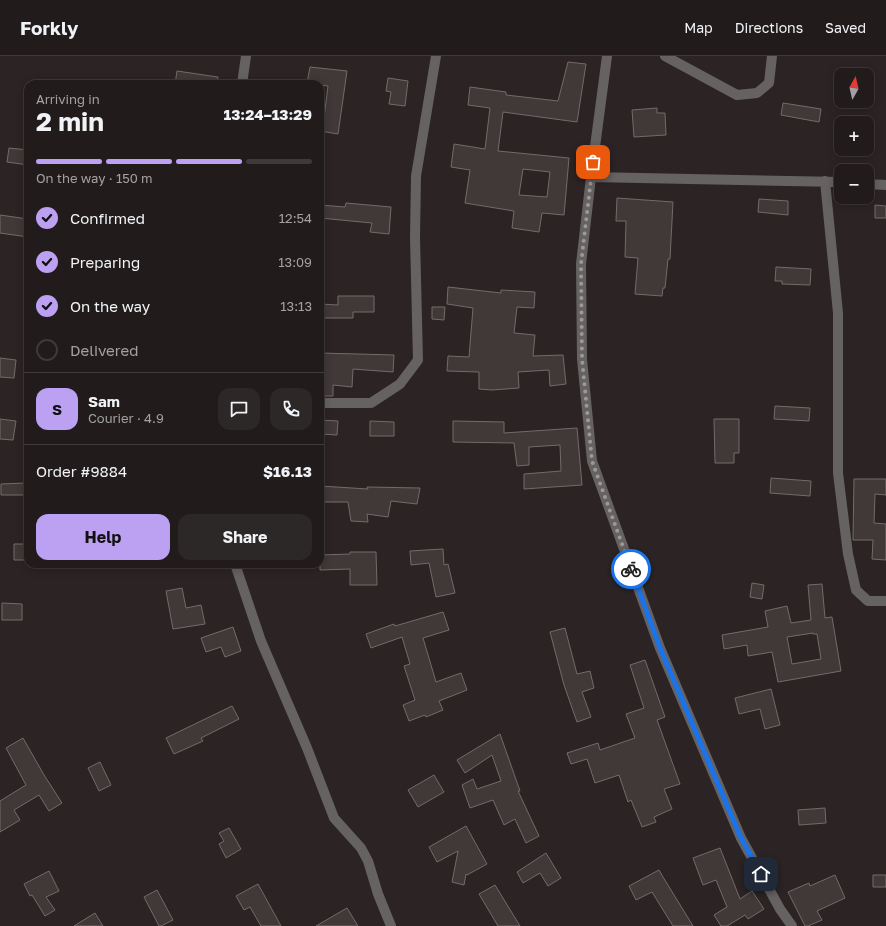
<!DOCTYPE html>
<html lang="en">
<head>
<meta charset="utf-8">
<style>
	:root { --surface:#211b1b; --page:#2d2828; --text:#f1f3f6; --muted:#a2a1a3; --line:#3e393a; --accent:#bca0f2 }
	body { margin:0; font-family:"Golos Text",sans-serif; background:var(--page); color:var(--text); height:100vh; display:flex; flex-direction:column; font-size:15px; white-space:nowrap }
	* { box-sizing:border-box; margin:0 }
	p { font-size:13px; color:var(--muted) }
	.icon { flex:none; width:22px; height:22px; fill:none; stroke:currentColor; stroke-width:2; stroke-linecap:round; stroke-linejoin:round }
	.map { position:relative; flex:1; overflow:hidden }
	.panel { position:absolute; left:24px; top:24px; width:300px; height:488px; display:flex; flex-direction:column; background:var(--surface); border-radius:12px; box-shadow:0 2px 10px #0003,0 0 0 1px var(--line) }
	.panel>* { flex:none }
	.needle { width:26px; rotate:8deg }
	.buttons { position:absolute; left:834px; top:12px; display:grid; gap:8px }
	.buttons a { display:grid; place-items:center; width:40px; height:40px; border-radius:8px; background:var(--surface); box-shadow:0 2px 10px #0003,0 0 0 1px var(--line); font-size:20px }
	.pin { position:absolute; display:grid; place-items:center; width:34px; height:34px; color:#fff; margin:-17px; border-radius:8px; box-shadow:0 2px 6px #0006 }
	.courier { position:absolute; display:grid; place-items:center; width:40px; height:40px; margin:-20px; border:3px solid #1a73e8; border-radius:50%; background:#fff; color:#222; box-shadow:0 1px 5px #0007 }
	.headline em { font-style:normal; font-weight:700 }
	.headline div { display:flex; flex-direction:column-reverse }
	.headline { display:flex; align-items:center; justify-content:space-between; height:68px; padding:0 12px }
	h1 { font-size:26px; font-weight:700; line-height:30px }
	.bar { display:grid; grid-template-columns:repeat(4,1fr); gap:6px 4px; align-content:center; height:48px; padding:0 12px }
	.bar i { height:5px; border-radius:3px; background:var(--line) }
	.bar .on { background:var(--accent) }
	.bar p { grid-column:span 4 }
	.line { display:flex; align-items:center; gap:10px; padding:0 12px; border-top:1px solid var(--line) }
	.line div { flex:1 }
	.round { display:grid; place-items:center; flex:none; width:42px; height:42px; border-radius:12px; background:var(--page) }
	ol { padding:0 12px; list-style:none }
	li { display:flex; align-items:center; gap:12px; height:44px }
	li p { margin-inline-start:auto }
	li .icon { padding:4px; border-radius:50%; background:var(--accent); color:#111; stroke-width:4 }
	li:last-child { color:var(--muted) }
	li i { width:22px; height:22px; border:2px solid var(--line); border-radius:50% }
	.button { display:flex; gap:8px; margin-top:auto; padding:8px 12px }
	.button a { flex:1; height:46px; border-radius:12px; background:var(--accent); color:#111; font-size:16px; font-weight:700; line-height:46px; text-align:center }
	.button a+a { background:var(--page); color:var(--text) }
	header { display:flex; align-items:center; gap:24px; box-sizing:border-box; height:56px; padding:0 20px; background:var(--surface); border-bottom:1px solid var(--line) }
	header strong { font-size:19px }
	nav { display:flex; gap:22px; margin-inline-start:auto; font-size:14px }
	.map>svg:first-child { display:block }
</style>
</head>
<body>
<header>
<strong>Forkly</strong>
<nav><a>Map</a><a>Directions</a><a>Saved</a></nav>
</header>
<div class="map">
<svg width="886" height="870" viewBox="0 0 886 870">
	<rect width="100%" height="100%" fill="#2c2424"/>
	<!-- building -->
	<path fill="#413838" stroke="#746a6b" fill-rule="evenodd" d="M 568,6 L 586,8 L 577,66 L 503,56 L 498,95 L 569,102 L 564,159 L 542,157 L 539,176 L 512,172 L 514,155 L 465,147 L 470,114 L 451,111 L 454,88 L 485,93 L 490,52 L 468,49 L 470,31 L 506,36 L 506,39 L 558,45 ZM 523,113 L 550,116 L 547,141 L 519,139 Z
		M 310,11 L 347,15 L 338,78 L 320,75 L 320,61 L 324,62 L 328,30 L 320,29 L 320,28 L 307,27 Z
		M 177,15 L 218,21 L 217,28 L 175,28 Z
		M 388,22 L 408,25 L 405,50 L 389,48 L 391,36 L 386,35 Z
		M 783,47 L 821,53 L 819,66 L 781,59 Z
		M 657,52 L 657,57 L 665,57 L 666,79 L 634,81 L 632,54 Z
		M 9,92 L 28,94 L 28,109 L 7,106 Z
		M 617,142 L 673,146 L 670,203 L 668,203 L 665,232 L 663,232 L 662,240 L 635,238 L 638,202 L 625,201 L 626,165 L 616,165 Z
		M 759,143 L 788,145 L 788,159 L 758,156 Z
		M 346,147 L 391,151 L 389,178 L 370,176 L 372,167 L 320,162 L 320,149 L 345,151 Z
		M 875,149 L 886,150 L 886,162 L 875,162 Z
		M 0,159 L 28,163 L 28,181 L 0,177 Z
		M 776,211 L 811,213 L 810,229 L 782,228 L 782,225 L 775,225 Z
		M 448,231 L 501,237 L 501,234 L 535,236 L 534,252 L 517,251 L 514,277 L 535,279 L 533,300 L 563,299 L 566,328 L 550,330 L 549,314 L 518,316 L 519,332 L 492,334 L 479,333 L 479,316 L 447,315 L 448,300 L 469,301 L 473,252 L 447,248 Z
		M 338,240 L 374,240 L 374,256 L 353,256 L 353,262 L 320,262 L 320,248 L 338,249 Z
		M 432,251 L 445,251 L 444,264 L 432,263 Z
		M 320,297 L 394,299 L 393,316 L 353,313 L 352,331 L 333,329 L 333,340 L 320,340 Z
		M 0,302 L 16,304 L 14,322 L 0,321 Z
		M 775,350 L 810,352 L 809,365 L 774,363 Z
		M 0,363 L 16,365 L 13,384 L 0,383 Z
		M 714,363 L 739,363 L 739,397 L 734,397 L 734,407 L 715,407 Z
		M 320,364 L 338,365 L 337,379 L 320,378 Z
		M 370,365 L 394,366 L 394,380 L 370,380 Z
		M 453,365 L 504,366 L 504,377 L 577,372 L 582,429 L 524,433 L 524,418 L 561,415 L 560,389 L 529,391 L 529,409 L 517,410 L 514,387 L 453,386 Z
		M 771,422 L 811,425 L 810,440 L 770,437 Z
		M 854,423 L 886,423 L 886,439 L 875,438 L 874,467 L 886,468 L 886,504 L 872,503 L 873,484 L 853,484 Z
		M 26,427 L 26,439 L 1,439 L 1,428 Z
		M 320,430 L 368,433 L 367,431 L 420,432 L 417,448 L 391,445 L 388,461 L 367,458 L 368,466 L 351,465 L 348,446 L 320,446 Z
		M 14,488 L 28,488 L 28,504 L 14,504 Z
		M 443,493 L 444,509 L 448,508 L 455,537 L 436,541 L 429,507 L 411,509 L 410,495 Z
		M 350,496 L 376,496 L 377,529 L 350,529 L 350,513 L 320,514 L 320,499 L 350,498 Z
		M 752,527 L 764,529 L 762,543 L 750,541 Z
		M 822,528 L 825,562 L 832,561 L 841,615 L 778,626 L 772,596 L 748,600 L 747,589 L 724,593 L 722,579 L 768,571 L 765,555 L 787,550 L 791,567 L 811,564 L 808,529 ZM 813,577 L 813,578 L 817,578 L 821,603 L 792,608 L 787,581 Z
		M 182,532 L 186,552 L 201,549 L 205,568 L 173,573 L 166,535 Z
		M 2,547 L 22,548 L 22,564 L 2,564 Z
		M 443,556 L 449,574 L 423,582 L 436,626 L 461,617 L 467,634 L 439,645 L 443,654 L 426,661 L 425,659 L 409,665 L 403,649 L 415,644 L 404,610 L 410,608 L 402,581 L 371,592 L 366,578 L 394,568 L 395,570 Z
		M 233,571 L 241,595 L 225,601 L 221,591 L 206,596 L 201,582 Z
		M 565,572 L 577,618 L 590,615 L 594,632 L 582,636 L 591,661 L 577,666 L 564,629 L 550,576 Z
		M 645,604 L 665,661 L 657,664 L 680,728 L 664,733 L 672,753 L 654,761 L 656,766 L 642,771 L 631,744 L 628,746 L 619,719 L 595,727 L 587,703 L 571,708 L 567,697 L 598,687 L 600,694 L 635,682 L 626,658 L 644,652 L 630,609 Z
		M 771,633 L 780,669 L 765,673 L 760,653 L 739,658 L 735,642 Z
		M 232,650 L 239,663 L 201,682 L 203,685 L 174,698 L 166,682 Z
		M 500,678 L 520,735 L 518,735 L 539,780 L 526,787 L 515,763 L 504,769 L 493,744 L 470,752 L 462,729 L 473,723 L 477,733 L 501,725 L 492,699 L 465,717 L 457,704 Z
		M 23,682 L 44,719 L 62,747 L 49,755 L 39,739 L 14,754 L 20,764 L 0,776 L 0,745 L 26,729 L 6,692 Z
		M 100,706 L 111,729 L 99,735 L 88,712 Z
		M 434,719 L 444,736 L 418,751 L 408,734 Z
		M 825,752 L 826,767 L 799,769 L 798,754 Z
		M 466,770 L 487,808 L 467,819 L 466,818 L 464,829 L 452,826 L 458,795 L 437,806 L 429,791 Z
		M 229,772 L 241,793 L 226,802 L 219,788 L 224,785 L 219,777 Z
		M 720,792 L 740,843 L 752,835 L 764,853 L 748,863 L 745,859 L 727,870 L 721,870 L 714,859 L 727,851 L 716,824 L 703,829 L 693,802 Z
		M 546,797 L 561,822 L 548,830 L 540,817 L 523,827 L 517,816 Z
		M 659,814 L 663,821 L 693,870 L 673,870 L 652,836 L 636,844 L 629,830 Z
		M 49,815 L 59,835 L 46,841 L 55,854 L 45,860 L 32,839 L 30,840 L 24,828 Z
		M 835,819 L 845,842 L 817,855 L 822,864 L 808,870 L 805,870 L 788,836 L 809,827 L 810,830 Z
		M 873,819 L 886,819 L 886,831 L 873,831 Z
		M 258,828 L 281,870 L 261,870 L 250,851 L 244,854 L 236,840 Z
		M 495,829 L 520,870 L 498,870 L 479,838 Z
		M 157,834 L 173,864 L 161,870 L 159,870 L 144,841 Z
		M 347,852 L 358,870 L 316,870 Z
		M 95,857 L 103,870 L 74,870 Z"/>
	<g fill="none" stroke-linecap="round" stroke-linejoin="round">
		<!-- minor -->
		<path stroke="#676262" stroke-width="10" d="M 607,0 L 591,121 L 581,208 L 582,303 L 592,405 L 660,592 L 741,782 L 780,853 L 792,870
			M 665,0 L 737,39 L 757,37 L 769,27 L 772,0
			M 242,28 L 246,0
			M 591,121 L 841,126
			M 825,125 L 838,257 L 838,417 L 848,498 L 856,534 L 868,545 L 886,545
			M 867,128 L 886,129
			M 320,347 L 371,347 L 400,328 L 418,304 L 415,181 L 416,120 L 436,0
			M 235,508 L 261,585 L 307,692 L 334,762 L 361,792 L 368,805 L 378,838 L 391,870"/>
	</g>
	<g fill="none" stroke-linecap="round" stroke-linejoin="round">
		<!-- done -->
		<path stroke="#9e9898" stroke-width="4" stroke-dasharray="0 7.2" d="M 593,106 L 581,208 L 582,303 L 592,405 L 631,513"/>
		<!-- route -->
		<path stroke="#1a73e8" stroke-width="5" d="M 631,513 L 660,592 L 741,782 L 761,818"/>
	</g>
</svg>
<div class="buttons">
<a><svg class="needle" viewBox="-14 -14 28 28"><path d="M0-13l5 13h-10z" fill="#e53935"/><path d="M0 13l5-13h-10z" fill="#a2a1a3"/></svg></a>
<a>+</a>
<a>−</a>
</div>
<div class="pin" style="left:593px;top:106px;background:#ea580c"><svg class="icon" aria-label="bag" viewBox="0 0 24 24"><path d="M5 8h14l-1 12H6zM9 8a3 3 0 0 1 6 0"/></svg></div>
<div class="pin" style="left:761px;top:818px;background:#1f2937"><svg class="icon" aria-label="home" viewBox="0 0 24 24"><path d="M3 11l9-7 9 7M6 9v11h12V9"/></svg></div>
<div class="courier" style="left:631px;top:513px"><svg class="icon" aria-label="bike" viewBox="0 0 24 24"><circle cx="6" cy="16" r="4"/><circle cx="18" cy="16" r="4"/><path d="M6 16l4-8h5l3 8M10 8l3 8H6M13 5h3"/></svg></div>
<section class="panel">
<div class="headline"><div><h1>2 min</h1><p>Arriving in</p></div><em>13:24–13:29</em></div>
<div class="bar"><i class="on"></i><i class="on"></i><i class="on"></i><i></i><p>On the way · 150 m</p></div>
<ol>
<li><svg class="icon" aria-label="check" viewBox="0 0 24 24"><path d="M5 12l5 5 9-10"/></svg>Confirmed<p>12:54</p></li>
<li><svg class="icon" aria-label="check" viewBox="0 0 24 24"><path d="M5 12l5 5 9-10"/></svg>Preparing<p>13:09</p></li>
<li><svg class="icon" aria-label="check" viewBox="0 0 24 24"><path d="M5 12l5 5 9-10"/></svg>On the way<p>13:13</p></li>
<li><i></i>Delivered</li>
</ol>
<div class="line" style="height:72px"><b class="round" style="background:var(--accent);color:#111">S</b><div><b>Sam</b><p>Courier · 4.9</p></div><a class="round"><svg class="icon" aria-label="chat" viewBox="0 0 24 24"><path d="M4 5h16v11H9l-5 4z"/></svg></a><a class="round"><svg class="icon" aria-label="phone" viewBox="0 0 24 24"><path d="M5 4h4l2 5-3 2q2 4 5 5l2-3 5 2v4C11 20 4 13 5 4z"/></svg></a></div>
<div class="line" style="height:52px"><div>Order #9884</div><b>$16.13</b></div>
<div class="button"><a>Help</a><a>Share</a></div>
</section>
</div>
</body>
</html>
